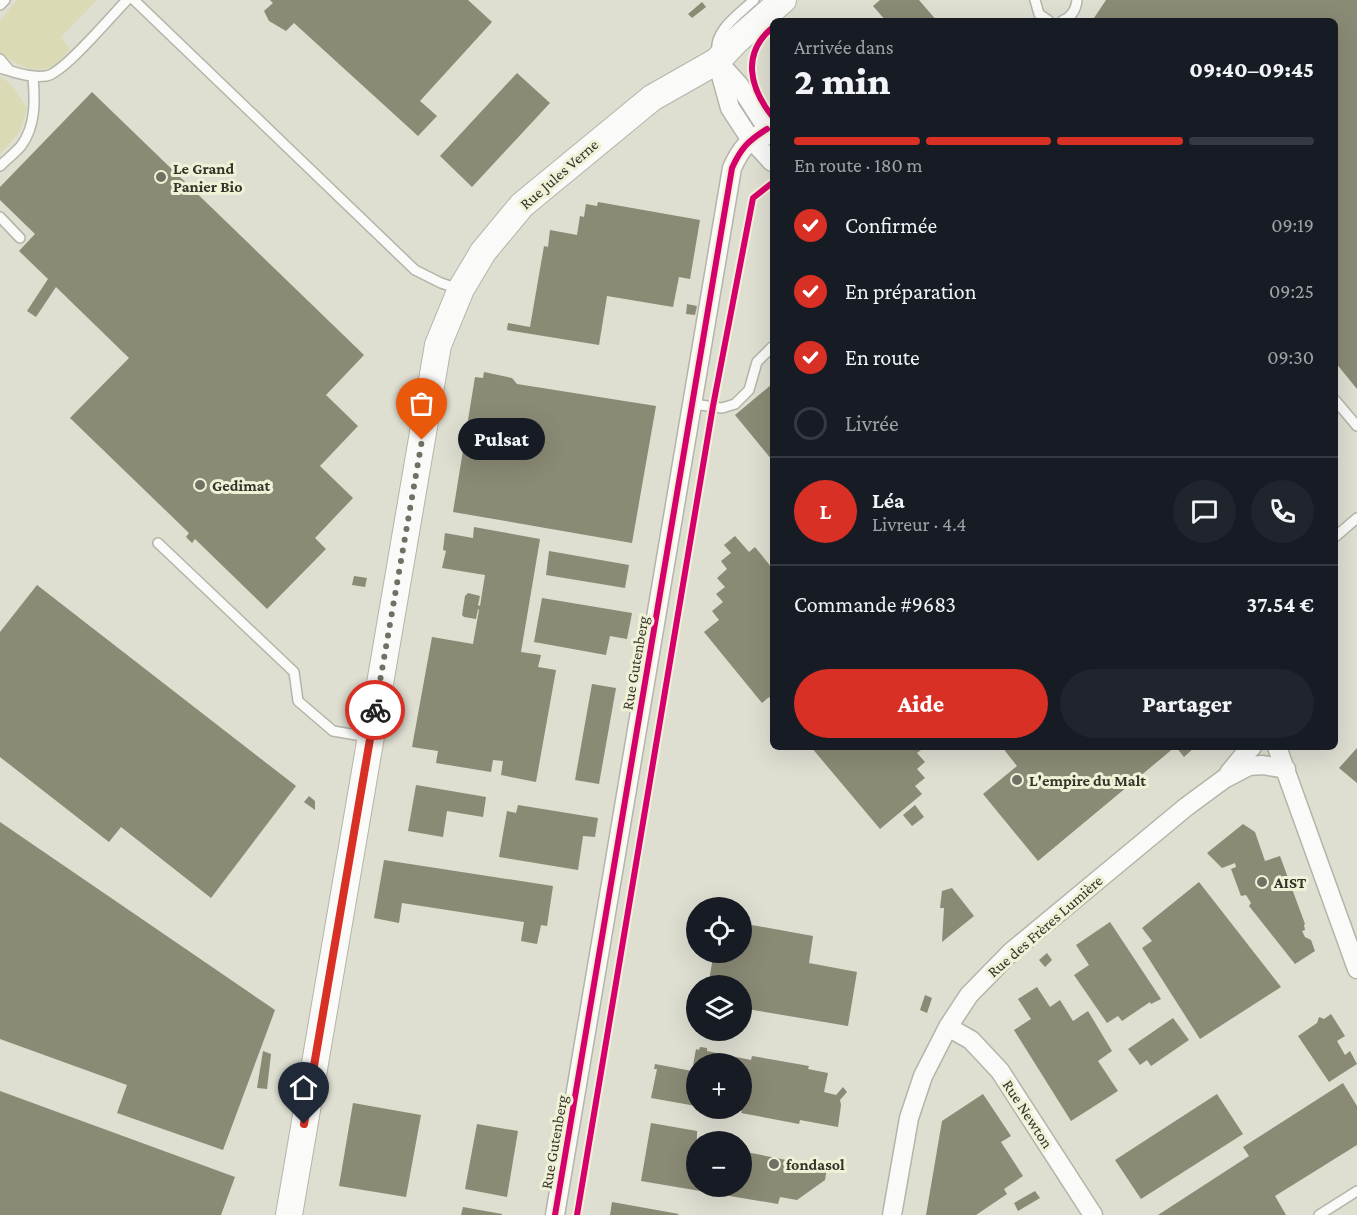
<!DOCTYPE html>
<html lang="fr">
<head>
<meta charset="utf-8">
<style>
	:root { --surface:#171b24; --page:#20242c; --text:#f1f3f6; --muted:#9ea1a6; --line:#363941; --accent:#d93025 }
	body { margin:0; font-family:"Crimson Pro",serif; background:var(--page); color:var(--text); height:100vh; display:flex; flex-direction:column; font-size:22px; white-space:nowrap }
	* { box-sizing:border-box; margin:0 }
	p { font-size:20px; color:var(--muted) }
	.icon { flex:none; width:33px; height:33px; fill:none; stroke:currentColor; stroke-width:2; stroke-linecap:round; stroke-linejoin:round }
	.map { position:relative; flex:1; overflow:hidden }
	.sheet { position:absolute; left:770px; top:18px; width:568px; height:732px; display:flex; flex-direction:column; background:var(--surface); border-radius:9px; box-shadow:0 6px 24px #0002 }
	.sheet>* { flex:none }
	.fabs { position:absolute; left:686px; top:897px; display:grid; gap:12px }
	.fabs a { display:grid; place-items:center; width:66px; height:66px; border-radius:50%; background:var(--surface); box-shadow:0 6px 24px #0002; font-size:30px }
	.pin { position:absolute; display:grid; place-items:center; width:51px; height:51px; color:#fff; margin:-62px -26px; border-radius:50% 50% 50% 0; rotate:-45deg; box-shadow:0 0 6px #0007 }
	.pin .icon { rotate:45deg }
	.courier { position:absolute; display:grid; place-items:center; width:60px; height:60px; margin:-30px; border:4px solid #d93025; border-radius:50%; background:#fff; color:#222; box-shadow:0 2px 8px #0007 }
	.bubble { position:absolute; height:42px; border-radius:21px; background:var(--surface); box-shadow:0 6px 24px #0002; font-size:20px; font-weight:800; line-height:42px; text-align:center }
	.head em { font-style:normal; font-weight:800 }
	.head div { display:flex; flex-direction:column-reverse }
	.head { display:flex; align-items:center; justify-content:space-between; height:102px; padding:0 24px }
	h1 { font-size:39px; font-weight:800; line-height:45px }
	.bar { display:grid; grid-template-columns:repeat(4,1fr); gap:9px 6px; align-content:center; height:72px; padding:0 24px }
	.bar i { height:8px; border-radius:4px; background:var(--line) }
	.bar .current { background:var(--accent) }
	.bar p { grid-column:span 4 }
	.line { display:flex; align-items:center; gap:15px; padding:0 24px; border-top:2px solid var(--line) }
	.line div { flex:1 }
	.round { display:grid; place-items:center; flex:none; width:63px; height:63px; border-radius:32px; background:var(--page) }
	ol { padding:0 24px; list-style:none }
	li { display:flex; align-items:center; gap:18px; height:66px }
	li p { margin-inline-start:auto }
	li .icon { padding:6px; border-radius:50%; background:var(--accent); color:#fff; stroke-width:4 }
	li:last-child { color:var(--muted) }
	li i { width:33px; height:33px; border:3px solid var(--line); border-radius:50% }
	.action { display:flex; gap:12px; margin-top:auto; padding:12px 24px }
	.action a { flex:1; height:69px; border-radius:36px; background:var(--accent); color:#fff; font-size:24px; font-weight:800; line-height:69px; text-align:center }
	.action a+a { background:var(--page); color:var(--text) }
	.map>svg:first-child { display:block }
</style>
</head>
<body>
<div class="map">
<svg width="1357" height="1215" viewBox="0 0 1357 1215">
	<rect width="100%" height="100%" fill="#deded1"/>
	<!-- green -->
	<path fill="#dadab4" d="M 17,0 L 97,0 L 61,37 L 70,49 C 65,54 59,63 53,66 C 33,76 14,63 0,52 L 0,21 Z
		M 0,77 C 12,82 19,97 27,108 L 20,131 L 0,154 Z"/>
	<!-- building -->
	<path fill="#8a8a75" d="M 270,0 L 468,0 L 492,22 L 420,101 L 437,116 L 418,136 L 294,23 L 286,31 L 269,21 L 264,11 L 273,3 Z
		M 880,0 L 919,0 L 937,21 L 886,21 L 873,6 Z
		M 1106,0 L 1357,0 L 1357,389 L 1335,362 L 1335,21 L 1092,21 Z
		M 702,2 L 706,7 L 692,18 L 688,14 Z
		M 517,73 L 550,103 L 472,187 L 440,156 Z
		M 92,92 L 364,355 L 326,395 L 358,426 L 320,466 L 353,498 L 315,538 L 326,549 L 267,609 L 195,539 L 192,543 L 186,537 L 189,533 L 70,418 L 129,358 L 56,287 L 36,317 L 27,311 L 48,279 L 19,251 L 35,234 L 0,200 L 0,187 Z
		M 598,202 L 700,220 L 690,279 L 679,277 L 673,307 L 607,296 L 599,345 L 507,330 L 508,323 L 530,327 L 544,246 L 548,247 L 550,230 L 577,235 L 580,216 L 584,217 L 586,204 L 597,206 Z
		M 687,304 L 697,306 L 695,315 L 686,314 Z
		M 484,372 L 512,378 L 517,384 L 656,406 L 632,543 L 453,512 L 475,377 L 483,378 Z
		M 772,384 L 772,460 L 735,415 Z
		M 474,527 L 540,539 L 521,652 L 541,655 L 538,667 L 556,670 L 536,782 L 501,775 L 503,761 L 493,760 L 491,772 L 436,763 L 438,751 L 412,747 L 432,637 L 473,644 L 479,610 L 478,609 L 476,619 L 464,617 L 462,615 L 465,596 L 468,593 L 480,596 L 478,605 L 480,606 L 485,575 L 442,568 L 446,551 L 443,550 L 445,533 L 473,538 Z
		M 735,536 L 749,552 L 755,547 L 772,568 L 772,701 L 769,697 L 762,703 L 704,632 L 719,620 L 712,611 L 723,602 L 716,594 L 725,587 L 717,578 L 727,569 L 721,561 L 731,553 L 724,545 Z
		M 549,551 L 629,565 L 625,588 L 546,575 Z
		M 354,576 L 367,578 L 365,587 L 352,585 Z
		M 37,585 L 296,786 L 211,898 L 121,827 L 109,842 L 0,757 L 0,632 Z
		M 542,598 L 632,613 L 627,639 L 610,636 L 606,655 L 534,642 Z
		M 592,684 L 616,688 L 599,784 L 575,780 Z
		M 811,747 L 925,747 L 917,753 L 925,762 L 917,769 L 925,778 L 915,786 L 922,794 L 880,829 Z
		M 1002,747 L 1175,747 L 1038,861 L 983,794 L 1017,766 Z
		M 1176,747 L 1195,747 L 1184,757 Z
		M 1357,748 L 1357,783 L 1339,768 Z
		M 416,785 L 486,797 L 483,817 L 447,811 L 443,837 L 408,831 Z
		M 309,796 L 315,801 L 315,810 L 304,802 Z
		M 518,805 L 598,818 L 595,837 L 583,836 L 578,870 L 499,857 L 507,811 L 516,813 Z
		M 915,805 L 924,817 L 912,826 L 903,815 Z
		M 0,822 L 275,1010 L 223,1150 L 117,1113 L 127,1085 L 0,1039 Z
		M 1243,824 L 1255,832 L 1265,861 L 1280,856 L 1305,924 L 1304,925 L 1305,930 L 1302,931 L 1305,937 L 1311,940 L 1315,951 L 1295,964 L 1249,906 L 1251,903 L 1246,895 L 1241,896 L 1231,869 L 1236,867 L 1235,863 L 1222,868 L 1207,853 Z
		M 384,860 L 553,886 L 547,926 L 541,925 L 537,944 L 521,941 L 524,922 L 402,903 L 399,923 L 374,918 Z
		M 1199,882 L 1281,987 L 1200,1039 L 1142,948 L 1152,941 L 1142,928 Z
		M 952,888 L 974,916 L 942,942 L 944,908 L 940,908 L 942,891 Z
		M 1110,922 L 1161,999 L 1151,1004 L 1150,1002 L 1122,1021 L 1118,1016 L 1107,1023 L 1074,975 L 1089,965 L 1076,945 Z
		M 741,923 L 813,936 L 809,963 L 857,972 L 848,1026 L 741,1008 L 741,986 L 708,986 L 714,952 L 741,952 Z
		M 1047,953 L 1052,960 L 1045,967 L 1039,960 Z
		M 1037,987 L 1050,1007 L 1060,1000 L 1073,1021 L 1088,1011 L 1112,1051 L 1098,1061 L 1118,1091 L 1071,1121 L 1014,1030 L 1031,1019 L 1018,999 Z
		M 925,995 L 932,998 L 927,1013 L 920,1010 Z
		M 1331,1014 L 1345,1036 L 1337,1041 L 1345,1055 L 1350,1051 L 1357,1064 L 1329,1082 L 1298,1036 L 1317,1023 L 1319,1017 L 1324,1019 Z
		M 1173,1018 L 1189,1040 L 1151,1066 L 1147,1060 L 1140,1065 L 1128,1049 Z
		M 700,1047 L 707,1048 L 707,1051 L 751,1060 L 752,1056 L 809,1066 L 808,1069 L 828,1073 L 824,1092 L 836,1095 L 843,1087 L 847,1092 L 840,1100 L 841,1105 L 838,1127 L 800,1120 L 799,1124 L 741,1113 L 742,1111 L 735,1110 L 741,1108 L 741,1064 L 696,1064 L 696,1106 L 651,1098 L 657,1069 L 654,1069 L 655,1064 L 692,1071 L 696,1049 L 699,1050 Z
		M 263,1051 L 271,1054 L 267,1089 L 257,1088 Z
		M 1343,1083 L 1357,1106 L 1357,1145 L 1275,1196 L 1286,1215 L 1158,1215 L 1249,1156 L 1243,1147 Z
		M 0,1091 L 235,1177 L 221,1215 L 0,1215 Z
		M 983,1094 L 1011,1136 L 1001,1142 L 1023,1176 L 1004,1189 L 1007,1194 L 976,1215 L 926,1215 L 942,1121 Z
		M 1217,1094 L 1243,1134 L 1141,1199 L 1115,1160 Z
		M 353,1103 L 421,1115 L 406,1197 L 339,1186 Z
		M 651,1123 L 697,1131 L 696,1186 L 741,1186 L 741,1151 L 827,1168 L 825,1180 L 797,1200 L 780,1197 L 778,1204 L 641,1181 Z
		M 477,1124 L 518,1131 L 507,1197 L 465,1189 Z
		M 1035,1191 L 1040,1198 L 1018,1211 L 1014,1203 Z
		M 612,1202 L 679,1214 L 678,1215 L 610,1215 Z
		M 463,1207 L 502,1214 L 502,1215 L 461,1215 Z"/>
	<g fill="none" stroke-linecap="round" stroke-linejoin="round">
		<defs>
			<path id="lane" d="M 134,0 L 415,270 L 441,283 L 459,289
				M 1035,0 L 1039,14 L 1049,21
				M 0,5 L 5,0
				M 1062,21 C 1072,17 1076,10 1077,0
				M 717,54 C 713,31 738,15 754,0
				M 0,59 L 10,71
				M 0,68 C 15,72 29,78 46,76 C 63,74 112,15 127,0
				M 0,166 C 7,159 15,153 21,146 C 36,126 35,100 33,77
				M 0,217 L 20,238
				M 1335,400 L 1357,426
				M 693,404 L 722,408 L 735,404 L 749,390 L 757,362 L 772,347
				M 1335,537 L 1357,518
				M 158,543 L 294,672 L 298,701 L 333,731 L 368,737
				M 1319,1215 L 1357,1191"/>
			<path id="street" d="M 717,61 L 730,108 L 749,137 L 772,162
				M 721,65 L 739,85 L 772,136
				M 1277,747 L 1357,969
				M 1229,773 L 1243,756 L 1252,747
				M 948,1027 L 971,1040 L 1000,1071 L 1093,1215
				M 555,1215 L 732,168 C 741,148 748,141 767,129
				M 892,1215 L 909,1118 L 923,1076 L 948,1027 L 969,995 L 1011,952 L 1186,807 L 1224,779 L 1249,766 L 1263,765 L 1286,769"/>
			<path id="secondary" d="M 289,1215 L 438,345 L 461,289 L 483,252 L 522,205 L 652,98 L 717,61 L 736,41 L 783,0"/>
		</defs>
		<!-- lane casing -->
		<use href="#lane" stroke="#b4b4a9" stroke-width="12"/>
		<!-- street casing -->
		<use href="#street" stroke="#b4b4a9" stroke-width="21"/>
		<!-- secondary casing -->
		<use href="#secondary" stroke="#b4b4a9" stroke-width="28"/>
		<!-- lane -->
		<use href="#lane" stroke="#fafaf8" stroke-width="9"/>
		<!-- street -->
		<use href="#street" stroke="#fafaf8" stroke-width="18"/>
		<!-- secondary -->
		<use href="#secondary" stroke="#fafaf8" stroke-width="26"/>
		<defs>
			<path id="cycleway" d="M 772,28 C 741,54 750,88 772,116
				M 555,1215 L 732,168 C 741,148 748,141 767,129
				M 577,1215 L 713,406 L 753,198 L 772,183"/>
		</defs>
		<!-- cycleway casing -->
		<use href="#cycleway" stroke="#f1f1d8" stroke-width="10"/>
		<!-- cycleway -->
		<use href="#cycleway" stroke="#d6006c" stroke-width="6"/>
	</g>
	<g fill="none" stroke-linecap="round" stroke-linejoin="round">
		<!-- done -->
		<path stroke="#707064" stroke-width="6" stroke-dasharray="0 10.8" d="M 375,710 L 422,440"/>
		<!-- route -->
		<path stroke="#d93025" stroke-width="8" d="M 304,1124 L 375,710"/>
	</g>
	<!-- markers -->
	<g fill="#707064" stroke="#f1f1d8" stroke-width="2">
		<circle cx="161" cy="177" r="6"/>
		<circle cx="200" cy="485" r="6"/>
		<circle cx="1017" cy="780" r="6"/>
		<circle cx="1262" cy="882" r="6"/>
		<circle cx="774" cy="1164" r="6"/>
	</g>
	<g text-anchor="middle" dominant-baseline="central" stroke-width="6" stroke-linejoin="round" paint-order="stroke">
		<!-- poi labels -->
		<g font-size="16" font-weight="bold" fill="#34342a" stroke="#f1f1d8" text-anchor="start">
			<text x="173" y="168">Le Grand<tspan x="173" dy="18">Panier Bio</tspan></text>
			<text x="212" y="485">Gedimat</text>
			<text x="1029" y="780">L'empire du Malt</text>
			<text x="1274" y="882">AIST</text>
			<text x="786" y="1164">fondasol</text>
		</g>
		<!-- street labels -->
		<g font-size="16" fill="#34342a" stroke="#f1f1d8">
			<text transform="translate(559 174) rotate(-41)">Rue Jules Verne</text>
			<text transform="translate(635 663) rotate(-80)">Rue Gutenberg</text>
			<text transform="translate(1045 926) rotate(-41)">Rue des Frères Lumière</text>
			<text transform="translate(1028 1114) rotate(57)">Rue Newton</text>
			<text transform="translate(554 1142) rotate(-80)">Rue Gutenberg</text>
		</g>
	</g>
</svg>
<div class="fabs">
<a><svg class="icon" aria-label="locate" viewBox="0 0 24 24"><circle cx="12" cy="12" r="6"/><path d="M12 2v4M12 18v4M2 12h4M18 12h4"/></svg></a>
<a><svg class="icon" aria-label="layers" viewBox="0 0 24 24"><path d="M12 4l9 5-9 5-9-5zM3 14l9 5 9-5"/></svg></a>
<a>+</a>
<a>−</a>
</div>
<div class="pin" style="left:422px;top:440px;background:#ea580c"><svg class="icon" aria-label="bag" viewBox="0 0 24 24"><path d="M5 8h14l-1 12H6zM9 8a3 3 0 0 1 6 0"/></svg></div>
<div class="pin" style="left:304px;top:1124px;background:#1f2937"><svg class="icon" aria-label="home" viewBox="0 0 24 24"><path d="M3 11l9-7 9 7M6 9v11h12V9"/></svg></div>
<div class="courier" style="left:375px;top:710px"><svg class="icon" aria-label="bike" viewBox="0 0 24 24"><circle cx="6" cy="16" r="4"/><circle cx="18" cy="16" r="4"/><path d="M6 16l4-8h5l3 8M10 8l3 8H6M13 5h3"/></svg></div>
<div class="bubble" style="left:458px;top:418px;width:87px">Pulsat</div>
<section class="sheet">
<div class="head"><div><h1>2 min</h1><p>Arrivée dans</p></div><em>09:40–09:45</em></div>
<div class="bar"><i class="current"></i><i class="current"></i><i class="current"></i><i></i><p>En route · 180 m</p></div>
<ol>
<li><svg class="icon" aria-label="check" viewBox="0 0 24 24"><path d="M5 12l5 5 9-10"/></svg>Confirmée<p>09:19</p></li>
<li><svg class="icon" aria-label="check" viewBox="0 0 24 24"><path d="M5 12l5 5 9-10"/></svg>En préparation<p>09:25</p></li>
<li><svg class="icon" aria-label="check" viewBox="0 0 24 24"><path d="M5 12l5 5 9-10"/></svg>En route<p>09:30</p></li>
<li><i></i>Livrée</li>
</ol>
<div class="line" style="height:108px"><b class="round" style="background:var(--accent);color:#fff">L</b><div><b>Léa</b><p>Livreur · 4.4</p></div><a class="round"><svg class="icon" aria-label="chat" viewBox="0 0 24 24"><path d="M4 5h16v11H9l-5 4z"/></svg></a><a class="round"><svg class="icon" aria-label="phone" viewBox="0 0 24 24"><path d="M5 4h4l2 5-3 2q2 4 5 5l2-3 5 2v4C11 20 4 13 5 4z"/></svg></a></div>
<div class="line" style="height:78px"><div>Commande #9683</div><b>37.54 €</b></div>
<div class="action"><a>Aide</a><a>Partager</a></div>
</section>
</div>
</body>
</html>
